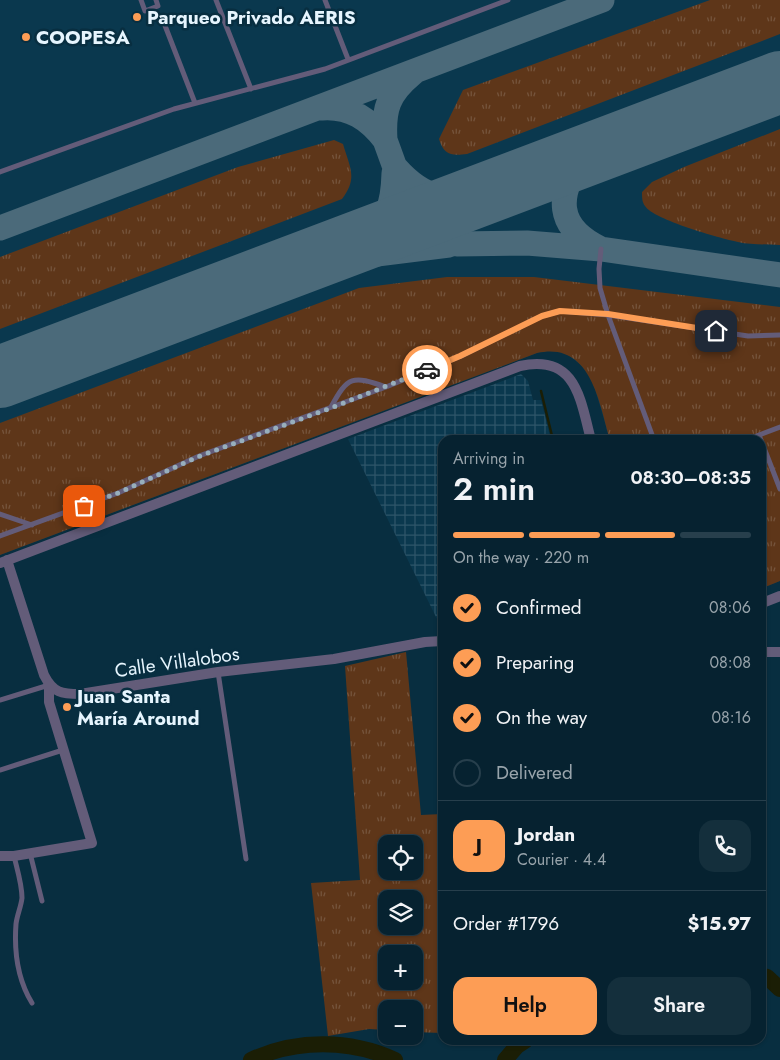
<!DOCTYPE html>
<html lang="en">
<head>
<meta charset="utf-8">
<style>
	:root { --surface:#062230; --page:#142f3c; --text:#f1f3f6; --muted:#98a4ab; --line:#273f4c; --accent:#fd9d55 }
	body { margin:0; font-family:Jost,sans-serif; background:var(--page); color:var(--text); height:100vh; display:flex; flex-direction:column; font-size:19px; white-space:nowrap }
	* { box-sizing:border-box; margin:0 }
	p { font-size:16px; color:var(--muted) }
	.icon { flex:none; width:28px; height:28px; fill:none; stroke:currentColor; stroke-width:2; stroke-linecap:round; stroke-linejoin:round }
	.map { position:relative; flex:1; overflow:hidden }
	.drawer { position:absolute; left:438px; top:435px; width:328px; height:610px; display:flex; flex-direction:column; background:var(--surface); border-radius:15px; box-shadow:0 1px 4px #0004,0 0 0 1px var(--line) }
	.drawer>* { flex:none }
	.buttons { position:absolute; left:378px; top:835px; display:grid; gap:10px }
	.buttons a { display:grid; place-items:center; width:45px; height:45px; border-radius:10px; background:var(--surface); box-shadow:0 1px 4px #0004,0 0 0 1px var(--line); font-size:25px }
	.pin { position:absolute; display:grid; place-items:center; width:42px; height:42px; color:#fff; margin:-21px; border-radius:10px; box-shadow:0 2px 8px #0006 }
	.courier { position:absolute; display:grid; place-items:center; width:50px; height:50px; margin:-25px; border:4px solid #fd9d55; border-radius:50%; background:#fff; color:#222; box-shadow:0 1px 6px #0007 }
	.summary em { font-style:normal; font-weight:600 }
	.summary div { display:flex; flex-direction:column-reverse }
	.summary { display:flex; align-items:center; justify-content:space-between; height:85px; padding:0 15px }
	h1 { font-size:32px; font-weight:600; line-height:38px }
	.bar { display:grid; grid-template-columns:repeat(4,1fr); gap:8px 5px; align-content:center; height:60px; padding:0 15px }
	.bar i { height:6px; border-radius:4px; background:var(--line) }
	.bar .active { background:var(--accent) }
	.bar p { grid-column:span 4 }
	.line { display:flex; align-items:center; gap:12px; padding:0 15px; border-top:1px solid var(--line) }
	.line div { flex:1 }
	.round { display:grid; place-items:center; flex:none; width:52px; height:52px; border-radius:15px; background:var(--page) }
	ol { padding:0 15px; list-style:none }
	li { display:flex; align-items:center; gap:15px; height:55px }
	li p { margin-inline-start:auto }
	li .icon { padding:5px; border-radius:50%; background:var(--accent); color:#111; stroke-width:4 }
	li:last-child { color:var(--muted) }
	li i { width:28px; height:28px; border:2px solid var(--line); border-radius:50% }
	.primary-button { display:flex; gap:10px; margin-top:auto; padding:10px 15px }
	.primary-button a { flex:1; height:58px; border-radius:15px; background:var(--accent); color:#111; font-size:20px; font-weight:600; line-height:58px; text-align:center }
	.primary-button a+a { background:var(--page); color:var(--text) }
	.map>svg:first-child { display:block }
</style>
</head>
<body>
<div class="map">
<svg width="780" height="1060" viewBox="0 0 780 1060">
	<defs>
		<pattern id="industrial-grid" width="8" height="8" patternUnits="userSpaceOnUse" patternTransform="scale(1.25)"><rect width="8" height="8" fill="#0a384e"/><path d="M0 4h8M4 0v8" fill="none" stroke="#2e5569"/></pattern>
		<pattern id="grass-tufts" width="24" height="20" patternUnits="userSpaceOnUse" patternTransform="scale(1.25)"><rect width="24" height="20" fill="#5e3619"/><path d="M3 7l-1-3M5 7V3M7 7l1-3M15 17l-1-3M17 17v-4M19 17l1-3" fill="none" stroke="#75543c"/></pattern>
	</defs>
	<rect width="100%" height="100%" fill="#082e40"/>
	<!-- built -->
	<path fill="#0a384e" d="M 0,0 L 780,0 L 780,581 L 760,589 L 760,440 L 610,440 L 594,386 L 589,375 L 581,365 L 568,355 L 560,351 L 548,351 L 537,353 L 0,555 Z"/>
	<!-- industrial -->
	<path fill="url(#industrial-grid)" d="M 521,374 L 528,381 L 533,400 L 541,400 L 551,440 L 442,440 L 442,625 L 440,625 L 348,439 Z"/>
	<!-- grass -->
	<path fill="url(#grass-tufts)" fill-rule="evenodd" d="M 710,0 L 780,0 L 780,34 L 467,154 C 451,156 444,155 439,139 L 463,90 Z
		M 780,129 L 780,245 C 766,244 751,245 738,242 C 720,238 654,220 645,206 C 642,202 642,197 642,192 L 652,182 L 684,167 Z
		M 334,140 L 343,144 C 350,168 358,178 342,199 L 0,329 L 0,257 L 238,167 Z
		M 447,277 L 534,277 L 780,307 L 780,581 L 760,589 L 760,440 L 610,440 C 599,402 591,341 537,353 L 0,555 L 0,423 L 359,288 Z
		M 406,652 L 421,815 L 442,814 L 442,1033 L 414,1032 L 414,1009 L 386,1009 L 386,1030 L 369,1029 L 328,1036 L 311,883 L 360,880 L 345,666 ZM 386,844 L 414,844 L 414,871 L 386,871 ZM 386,899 L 414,899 L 414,926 L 386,926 ZM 386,954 L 414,954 L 414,981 L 386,981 Z"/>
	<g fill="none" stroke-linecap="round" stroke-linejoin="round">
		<!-- stream -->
		<path stroke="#1b1e05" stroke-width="2.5" d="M 541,391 L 553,440"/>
		<!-- river -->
		<path stroke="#1b1e05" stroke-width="16" d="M 760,975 L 767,977 L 780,989
			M 251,1060 C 296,1039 350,1039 395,1060
			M 505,1060 L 517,1046 L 526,1040"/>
		<!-- taxiway -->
		<path stroke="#4b6a7a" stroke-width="25" d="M 412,74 C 388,94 383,109 385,140 L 414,220 L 430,236 L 443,242 L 457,244 L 527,243 L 601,249 L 780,275
			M 322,108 C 350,106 369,119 385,140
			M 583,157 C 556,195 555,227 601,249
			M 396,168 C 427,203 448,200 491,193
			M 0,228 L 602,0
			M 362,240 C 388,219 393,207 394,173
			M 270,275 L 361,256 L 449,245"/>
		<!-- runway -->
		<path stroke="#4b6a7a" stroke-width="62" d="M 0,377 L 780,82"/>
		<!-- lane -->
		<path stroke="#635c79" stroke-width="5" d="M 141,0 L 145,11 L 158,6 L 156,0
			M 216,0 L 251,89
			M 325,0 L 348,59
			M 164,23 L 195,103
			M 0,172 L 174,109 L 325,69 L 508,0
			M 601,249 L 599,269 L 600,288 L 608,315 L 654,440
			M 331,407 C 348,376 352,375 386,387
			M 759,435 L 780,489
			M 746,440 L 780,427
			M 0,514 L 32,525
			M 0,536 L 118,493 L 199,456 L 386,387 L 461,356 L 542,316 L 560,311 L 608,315 L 748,336 L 780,335
			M 218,672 L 246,859
			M 0,700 L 49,685
			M 0,770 L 63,750
			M 30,853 L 42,901
			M 14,856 C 17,869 22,884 22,898 C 21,907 17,915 16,924 C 14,951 18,980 32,1003"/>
		<!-- street -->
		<path stroke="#635c79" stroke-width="10" d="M 7,560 L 44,675 C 53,693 62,694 80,694 L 218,672 L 334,659 L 425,642 L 442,641
			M 0,563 L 520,366 C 576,354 580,398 591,440
			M 760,604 L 780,596
			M 760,652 L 780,652
			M 0,856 L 14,856 L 92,843 L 49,702 L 49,685"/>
	</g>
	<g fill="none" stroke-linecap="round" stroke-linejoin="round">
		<!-- done -->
		<path stroke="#98afbc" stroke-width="5" stroke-dasharray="0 9" d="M 84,506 L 118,493 L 200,456 L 331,408 L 427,370"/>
		<!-- route -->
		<path stroke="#fd9d55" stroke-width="6" d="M 427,370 L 460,356 L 542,316 L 560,311 L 608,314 L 716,331"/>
	</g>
	<!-- markers -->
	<g fill="#fd9d55" stroke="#082e40" stroke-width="2">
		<circle cx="137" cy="17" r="5"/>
		<circle cx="26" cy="37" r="5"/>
		<circle cx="67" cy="707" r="5"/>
	</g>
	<g text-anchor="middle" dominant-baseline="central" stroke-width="5" stroke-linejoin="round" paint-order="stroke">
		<!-- poi labels -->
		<g font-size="19" font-weight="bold" fill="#e6f5fe" stroke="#082e40" text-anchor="start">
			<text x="147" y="17">Parqueo Privado AERIS</text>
			<text x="36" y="37">COOPESA</text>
			<text x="77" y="696">Juan Santa<tspan x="77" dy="22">María Around</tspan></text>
		</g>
		<!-- street labels -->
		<g font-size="19" fill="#e6f5fe" stroke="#082e40">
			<text transform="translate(177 662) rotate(-8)">Calle Villalobos</text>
		</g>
	</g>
</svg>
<div class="buttons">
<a><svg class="icon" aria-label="locate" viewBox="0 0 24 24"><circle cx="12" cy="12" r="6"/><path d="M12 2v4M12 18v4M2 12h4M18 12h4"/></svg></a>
<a><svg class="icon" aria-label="layers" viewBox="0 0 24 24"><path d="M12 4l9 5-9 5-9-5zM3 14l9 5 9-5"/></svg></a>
<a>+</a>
<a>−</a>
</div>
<div class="pin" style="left:84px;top:506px;background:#ea580c"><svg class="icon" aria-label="bag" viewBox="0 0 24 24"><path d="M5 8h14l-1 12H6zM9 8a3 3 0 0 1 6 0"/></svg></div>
<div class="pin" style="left:716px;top:331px;background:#1f2937"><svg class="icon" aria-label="home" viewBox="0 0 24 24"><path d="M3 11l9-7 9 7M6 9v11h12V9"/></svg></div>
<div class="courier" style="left:427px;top:370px"><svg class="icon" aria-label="car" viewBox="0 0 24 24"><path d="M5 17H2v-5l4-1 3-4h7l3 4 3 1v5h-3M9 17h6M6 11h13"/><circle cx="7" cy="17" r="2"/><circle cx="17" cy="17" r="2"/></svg></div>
<section class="drawer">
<div class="summary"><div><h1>2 min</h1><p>Arriving in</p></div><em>08:30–08:35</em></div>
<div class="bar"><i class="active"></i><i class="active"></i><i class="active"></i><i></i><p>On the way · 220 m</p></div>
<ol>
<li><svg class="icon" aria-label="check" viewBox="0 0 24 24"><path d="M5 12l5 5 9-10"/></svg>Confirmed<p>08:06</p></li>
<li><svg class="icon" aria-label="check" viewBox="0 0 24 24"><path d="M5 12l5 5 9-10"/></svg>Preparing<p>08:08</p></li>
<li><svg class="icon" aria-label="check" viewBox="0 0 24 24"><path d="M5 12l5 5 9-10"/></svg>On the way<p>08:16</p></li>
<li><i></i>Delivered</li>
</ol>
<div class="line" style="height:90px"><b class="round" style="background:var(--accent);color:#111">J</b><div><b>Jordan</b><p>Courier · 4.4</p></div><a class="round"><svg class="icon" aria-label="phone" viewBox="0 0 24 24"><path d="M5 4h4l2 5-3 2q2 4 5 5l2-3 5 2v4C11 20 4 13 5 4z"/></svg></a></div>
<div class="line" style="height:65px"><div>Order #1796</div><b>$15.97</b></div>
<div class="primary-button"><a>Help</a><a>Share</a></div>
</section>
</div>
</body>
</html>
